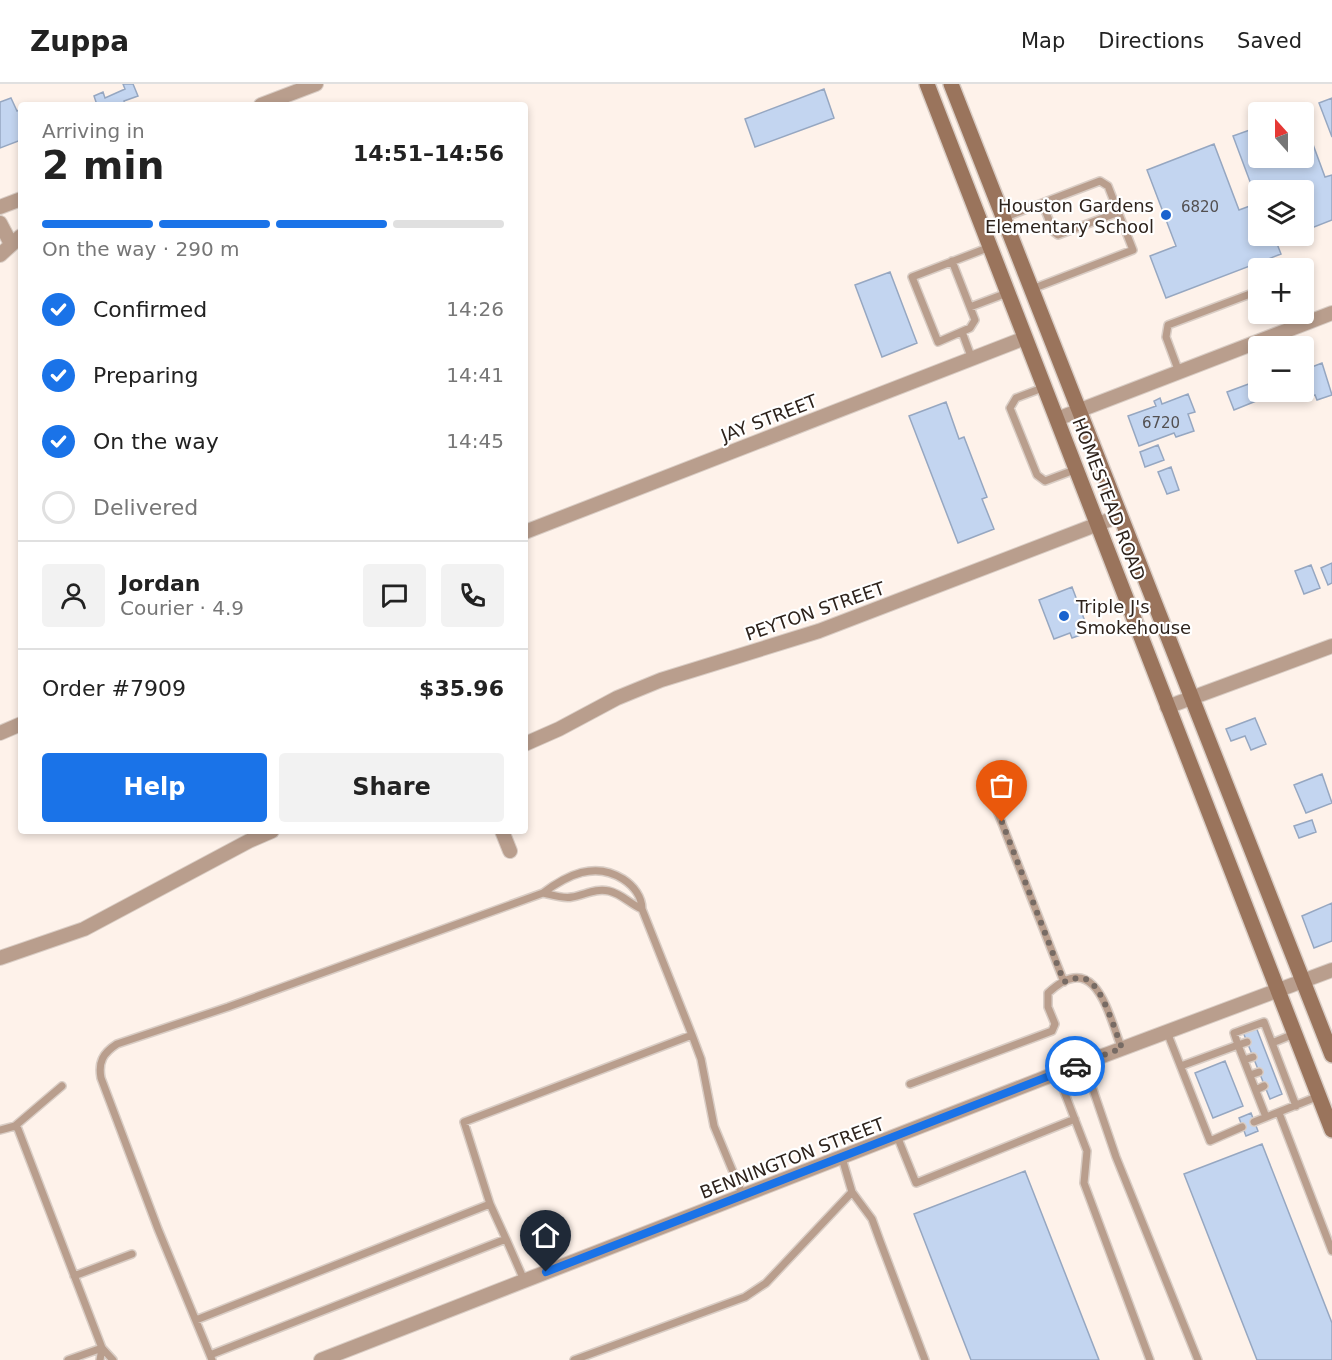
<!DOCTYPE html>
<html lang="en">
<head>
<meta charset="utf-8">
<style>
	:root { --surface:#fff; --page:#f2f2f2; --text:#222; --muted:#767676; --line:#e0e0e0; --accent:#1a73e8 }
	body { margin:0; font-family:"DejaVu Sans",sans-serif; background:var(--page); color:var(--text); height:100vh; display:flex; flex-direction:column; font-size:22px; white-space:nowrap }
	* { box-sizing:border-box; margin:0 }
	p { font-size:20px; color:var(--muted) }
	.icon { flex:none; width:33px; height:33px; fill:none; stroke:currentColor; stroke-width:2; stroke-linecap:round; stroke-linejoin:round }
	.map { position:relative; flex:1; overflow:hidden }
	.drawer { position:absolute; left:18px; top:18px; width:510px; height:732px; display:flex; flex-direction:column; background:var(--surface); border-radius:6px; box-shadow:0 3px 9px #0003 }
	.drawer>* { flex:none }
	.needle { width:39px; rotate:339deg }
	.buttons { position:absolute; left:1248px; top:18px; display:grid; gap:12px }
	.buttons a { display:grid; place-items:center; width:66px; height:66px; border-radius:6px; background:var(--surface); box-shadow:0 3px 9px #0003; font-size:30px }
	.pin { position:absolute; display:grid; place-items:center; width:51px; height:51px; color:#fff; margin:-62px -26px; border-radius:50% 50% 50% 0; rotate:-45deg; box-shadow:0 0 6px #0007 }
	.pin .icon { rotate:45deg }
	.courier { position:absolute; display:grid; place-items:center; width:60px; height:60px; margin:-30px; border:4px solid #1a73e8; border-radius:50%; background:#fff; color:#222; box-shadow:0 2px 8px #0007 }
	.overview em { font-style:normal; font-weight:800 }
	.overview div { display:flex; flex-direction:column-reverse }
	.overview { display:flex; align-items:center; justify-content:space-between; height:102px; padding:0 24px }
	h1 { font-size:39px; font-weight:800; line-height:45px }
	.bar { display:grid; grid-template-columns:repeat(4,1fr); gap:9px 6px; align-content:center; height:72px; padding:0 24px }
	.bar i { height:8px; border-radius:4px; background:var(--line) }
	.bar .selected { background:var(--accent) }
	.bar p { grid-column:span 4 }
	.line { display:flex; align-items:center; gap:15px; padding:0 24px; border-top:2px solid var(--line) }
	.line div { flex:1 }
	.round { display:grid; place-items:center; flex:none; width:63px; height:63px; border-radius:6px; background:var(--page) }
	ol { padding:0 24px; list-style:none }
	li { display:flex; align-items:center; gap:18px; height:66px }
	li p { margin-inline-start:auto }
	li .icon { padding:6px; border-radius:50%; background:var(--accent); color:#fff; stroke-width:4 }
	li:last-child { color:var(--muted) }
	li i { width:33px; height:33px; border:3px solid var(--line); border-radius:50% }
	.primary-button { display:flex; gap:12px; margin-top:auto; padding:12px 24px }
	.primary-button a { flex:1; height:69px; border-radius:6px; background:var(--accent); color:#fff; font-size:24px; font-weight:800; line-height:69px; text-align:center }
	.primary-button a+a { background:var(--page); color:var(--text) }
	header { display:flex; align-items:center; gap:36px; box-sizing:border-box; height:84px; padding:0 30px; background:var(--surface); border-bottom:2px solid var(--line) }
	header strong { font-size:28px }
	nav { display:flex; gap:33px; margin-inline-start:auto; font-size:21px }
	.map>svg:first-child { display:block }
</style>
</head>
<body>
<header>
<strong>Zuppa</strong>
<nav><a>Map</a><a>Directions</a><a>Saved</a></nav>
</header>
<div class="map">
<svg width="1332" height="1276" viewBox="0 0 1332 1276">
	<rect width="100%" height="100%" fill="#fef2ea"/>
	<!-- building -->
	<path fill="#c3d5f0" stroke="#96a7c1" stroke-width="1.5" d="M 123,0 L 133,0 L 138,12 L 124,17 L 125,21 L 97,21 L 94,12 L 103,8 L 105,14 L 125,5 Z
		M 824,5 L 834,34 L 755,63 L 745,35 Z
		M 11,14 L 17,27 L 21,25 L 21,56 L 0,64 L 0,18 Z
		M 1332,14 L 1332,53 L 1319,19 Z
		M 1304,36 L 1325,93 L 1332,91 L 1332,136 L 1304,147 L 1304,106 L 1258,106 L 1258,152 L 1274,152 L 1281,170 L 1166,214 L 1150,172 L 1176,162 L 1147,86 L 1214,60 L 1239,126 L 1258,119 L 1233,52 L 1258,43 L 1258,74 L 1304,74 Z
		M 890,188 L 917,259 L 882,273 L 855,201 Z
		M 1322,279 L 1332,311 L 1317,316 L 1315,311 L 1307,314 L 1304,305 L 1304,286 Z
		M 1254,298 L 1261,315 L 1234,326 L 1227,308 Z
		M 1188,310 L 1195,328 L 1188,330 L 1194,347 L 1176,353 L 1174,349 L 1139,362 L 1128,332 L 1156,322 L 1154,317 L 1160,314 L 1162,320 Z
		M 946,318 L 959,355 L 964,353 L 987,413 L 982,415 L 994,445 L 958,459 L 909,332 Z
		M 1158,361 L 1164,376 L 1145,383 L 1140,368 Z
		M 1171,383 L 1179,406 L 1167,410 L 1158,388 Z
		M 1332,479 L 1332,499 L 1328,501 L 1321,484 Z
		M 1311,481 L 1320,504 L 1304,510 L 1295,487 Z
		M 1072,503 L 1089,548 L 1072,554 L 1070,549 L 1054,555 L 1039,516 Z
		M 1255,634 L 1266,660 L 1251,666 L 1245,652 L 1231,657 L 1226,645 Z
		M 1322,690 L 1332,719 L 1306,729 L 1294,701 Z
		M 1312,736 L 1316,748 L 1299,754 L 1294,742 Z
		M 1332,819 L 1332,857 L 1314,864 L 1302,832 Z
		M 1256,943 L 1282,1010 L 1270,1015 L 1243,948 Z
		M 1225,977 L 1243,1022 L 1213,1034 L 1195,989 Z
		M 1251,1029 L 1258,1047 L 1246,1052 L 1239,1034 Z
		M 1262,1060 L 1332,1239 L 1332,1276 L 1257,1276 L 1184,1090 Z
		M 1025,1087 L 1099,1276 L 971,1276 L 914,1130 Z"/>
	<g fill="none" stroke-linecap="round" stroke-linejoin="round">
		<defs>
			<path id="lane" d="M 1042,119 L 1054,148 L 1058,151 L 1119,128
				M 1003,134 L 1100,97 L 1108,102 L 1133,166 L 1032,205
				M 952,177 L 975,236 L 970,244 L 938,258 L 912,193 L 990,163
				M 970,223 L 1007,209
				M 962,248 L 972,275
				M 1179,288 L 1166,253 L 1168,241 L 1258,207
				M 1045,303 L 1016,314 L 1010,324 L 1037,391 L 1045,397 L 1077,385
				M 994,719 L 1064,898
				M 642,825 L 692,951
				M 1167,948 L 1210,1057 L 1242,1043
				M 1247,958 L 1238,961 L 1234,949 L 1264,938 L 1296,1022
				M 1272,959 L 1294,950
				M 1244,976 L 1253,973
				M 1084,979 L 1116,1073 L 1198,1276
				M 1181,982 L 1238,961 L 1266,1033
				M 1057,989 L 1087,1067 L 1084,1099 L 1150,1276
				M 1250,991 L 1259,988
				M 910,1000 L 1052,947 L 1055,940 L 1048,923 L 1048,909 C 1096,864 1108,930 1122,965
				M 1256,1006 L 1264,1002
				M 1279,1029 L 1332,1167
				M 1254,1038 L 1319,1012
				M 15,1042 L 62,1002
				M 0,1046 L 15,1042 L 18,1045 L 102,1264 L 113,1276
				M 897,1052 L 916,1099 L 1075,1035
				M 842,1074 L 852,1108 L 872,1135 L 880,1157 L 925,1276
				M 506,1155 L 490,1120 L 464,1038 L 692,951 L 701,975 L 714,1042 L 743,1112
				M 74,1192 L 132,1170
				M 196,1236 L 490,1120
				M 210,1271 L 158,1145 L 101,994 C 98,978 103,969 117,960 L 228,923 L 543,809 C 567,791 595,777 623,795 C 634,802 642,813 642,825 C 630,820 622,810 609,807 C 595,804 585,811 572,813 C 563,815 552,811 543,809
				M 68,1276 L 102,1264
				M 100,1276 L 102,1264
				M 212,1276 L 210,1271 L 506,1155 L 524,1196
				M 574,1276 L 745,1213 L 766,1199 L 852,1108"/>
			<path id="street" d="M 261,21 L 316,0
				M 0,123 L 21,115
				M 0,139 L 11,160
				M 0,171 L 21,152
				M 1057,335 L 1332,229
				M 525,448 L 1025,254
				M 1167,623 L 1332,562
				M 0,649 L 21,640
				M 525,660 L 559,645 L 617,614 L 661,596 L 819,547 L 1119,432
				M 502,747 L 510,767
				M 0,874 L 84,845 L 249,757 L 272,747
				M 321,1276 L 1057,989 L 1332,886"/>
			<path id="secondary" d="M 927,0 L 1332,1046
				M 951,0 L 1332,971"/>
		</defs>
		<!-- lane casing -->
		<use href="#lane" stroke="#d9cdc5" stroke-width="10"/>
		<!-- street casing -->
		<use href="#street" stroke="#d9cdc5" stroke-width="16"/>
		<!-- secondary casing -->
		<use href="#secondary" stroke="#d9cdc5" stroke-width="18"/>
		<!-- lane -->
		<use href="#lane" stroke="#b99e8d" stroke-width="7"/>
		<!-- street -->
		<use href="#street" stroke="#b99e8d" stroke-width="14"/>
		<!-- secondary -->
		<use href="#secondary" stroke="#9a745c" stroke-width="15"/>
	</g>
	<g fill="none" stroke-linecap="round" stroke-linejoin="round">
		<!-- done -->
		<path stroke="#776b64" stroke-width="6" stroke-dasharray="0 10.8" d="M 1002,738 L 1064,898 C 1072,895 1080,892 1088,896 C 1103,905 1115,947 1122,964 L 1075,982"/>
		<!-- route -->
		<path stroke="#1a73e8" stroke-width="8" d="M 546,1188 L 1075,982"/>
	</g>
	<!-- markers -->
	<g fill="#1a63ce" stroke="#fff" stroke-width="2">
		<circle cx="1166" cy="131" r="6"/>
		<circle cx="1064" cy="532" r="6"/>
	</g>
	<g text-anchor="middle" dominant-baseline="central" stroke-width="4.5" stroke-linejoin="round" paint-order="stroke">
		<!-- number labels -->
		<g font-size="15" fill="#535051">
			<text x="1200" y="123">6820</text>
			<text x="1161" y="339">6720</text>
		</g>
		<!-- poi labels -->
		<g font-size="18" fill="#2e231c" stroke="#fff" text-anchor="end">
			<text x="1154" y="121">Houston Gardens<tspan x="1154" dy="21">Elementary School</tspan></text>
			<text x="1076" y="522" text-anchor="start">Triple J's<tspan x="1076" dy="21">Smokehouse</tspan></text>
		</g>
		<!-- street labels -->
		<g font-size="18" fill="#2e231c" stroke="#fff">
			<text transform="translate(769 334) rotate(-21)">JAY STREET</text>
			<text transform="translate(1109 415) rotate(69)">HOMESTEAD ROAD</text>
			<text transform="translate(815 527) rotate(-19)">PEYTON STREET</text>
			<text transform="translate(792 1074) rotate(-21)">BENNINGTON STREET</text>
		</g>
	</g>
</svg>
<div class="buttons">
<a><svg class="needle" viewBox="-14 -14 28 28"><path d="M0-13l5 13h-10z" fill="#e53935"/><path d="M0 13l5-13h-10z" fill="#767676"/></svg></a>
<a><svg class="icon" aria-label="layers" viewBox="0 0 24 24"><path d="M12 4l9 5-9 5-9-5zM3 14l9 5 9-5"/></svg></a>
<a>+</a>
<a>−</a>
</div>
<div class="pin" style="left:1002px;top:738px;background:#ea580c"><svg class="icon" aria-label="bag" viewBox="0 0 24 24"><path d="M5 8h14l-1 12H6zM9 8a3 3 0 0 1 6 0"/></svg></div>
<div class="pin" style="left:546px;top:1188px;background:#1f2937"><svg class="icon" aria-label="home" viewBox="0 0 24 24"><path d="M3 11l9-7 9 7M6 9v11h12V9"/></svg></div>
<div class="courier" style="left:1075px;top:982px"><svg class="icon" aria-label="car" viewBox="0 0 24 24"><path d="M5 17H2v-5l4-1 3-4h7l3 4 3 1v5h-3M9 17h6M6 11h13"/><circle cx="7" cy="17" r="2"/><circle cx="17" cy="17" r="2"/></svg></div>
<section class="drawer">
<div class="overview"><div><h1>2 min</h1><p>Arriving in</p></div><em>14:51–14:56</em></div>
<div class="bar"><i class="selected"></i><i class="selected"></i><i class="selected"></i><i></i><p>On the way · 290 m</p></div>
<ol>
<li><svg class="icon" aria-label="check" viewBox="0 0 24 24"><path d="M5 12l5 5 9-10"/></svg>Confirmed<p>14:26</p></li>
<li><svg class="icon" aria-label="check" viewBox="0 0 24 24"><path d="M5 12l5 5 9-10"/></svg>Preparing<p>14:41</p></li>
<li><svg class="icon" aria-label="check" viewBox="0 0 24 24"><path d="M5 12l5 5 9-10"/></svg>On the way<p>14:45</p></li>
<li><i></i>Delivered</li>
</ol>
<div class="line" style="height:108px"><a class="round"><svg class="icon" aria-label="person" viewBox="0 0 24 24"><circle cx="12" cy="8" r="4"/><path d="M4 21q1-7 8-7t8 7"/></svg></a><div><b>Jordan</b><p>Courier · 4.9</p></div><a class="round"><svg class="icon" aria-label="chat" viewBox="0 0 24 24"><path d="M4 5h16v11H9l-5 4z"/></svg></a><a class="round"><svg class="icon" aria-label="phone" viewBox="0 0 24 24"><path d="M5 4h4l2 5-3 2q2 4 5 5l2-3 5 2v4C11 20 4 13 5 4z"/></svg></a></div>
<div class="line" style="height:78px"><div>Order #7909</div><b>$35.96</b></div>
<div class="primary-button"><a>Help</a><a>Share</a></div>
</section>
</div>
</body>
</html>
